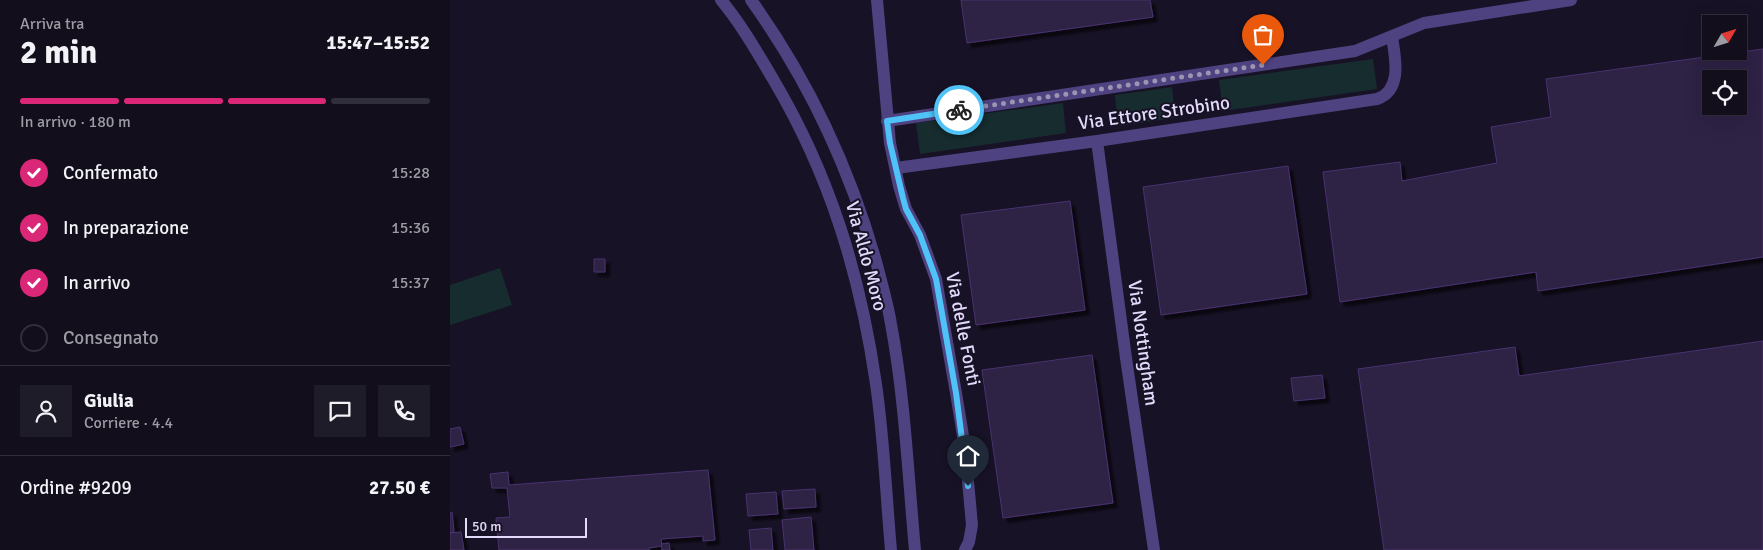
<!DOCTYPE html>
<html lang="it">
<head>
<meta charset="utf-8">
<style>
	:root { --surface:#120e1c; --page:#1f1c29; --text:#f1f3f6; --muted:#9c9ca3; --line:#312e3b; --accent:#db2777 }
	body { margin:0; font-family:Signika,sans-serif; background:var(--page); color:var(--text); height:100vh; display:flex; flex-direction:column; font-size:19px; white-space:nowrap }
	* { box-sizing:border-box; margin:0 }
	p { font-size:16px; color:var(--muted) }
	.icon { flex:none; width:28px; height:28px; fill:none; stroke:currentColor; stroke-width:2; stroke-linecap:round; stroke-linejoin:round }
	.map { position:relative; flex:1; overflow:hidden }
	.sheet { display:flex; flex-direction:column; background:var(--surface); width:450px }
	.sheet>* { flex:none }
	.needle { width:32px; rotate:51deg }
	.buttons { position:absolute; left:1252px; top:15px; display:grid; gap:10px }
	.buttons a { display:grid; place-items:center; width:45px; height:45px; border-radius:0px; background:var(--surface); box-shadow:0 5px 20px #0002,0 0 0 1px var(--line); font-size:25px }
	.scale { position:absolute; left:15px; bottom:12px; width:122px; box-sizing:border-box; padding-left:5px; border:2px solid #e3dafb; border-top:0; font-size:14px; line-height:18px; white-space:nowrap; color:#e3dafb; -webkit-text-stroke:4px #181226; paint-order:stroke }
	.pin { position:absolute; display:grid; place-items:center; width:42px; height:42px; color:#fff; margin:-51px -21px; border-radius:50% 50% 50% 0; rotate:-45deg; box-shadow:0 0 5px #0007 }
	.pin .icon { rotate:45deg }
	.courier { position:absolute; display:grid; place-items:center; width:50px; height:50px; margin:-25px; border:4px solid #4fc3f7; border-radius:50%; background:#fff; color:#222; box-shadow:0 1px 6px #0007 }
	.headline em { font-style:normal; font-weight:700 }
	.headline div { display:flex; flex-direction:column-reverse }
	.headline { display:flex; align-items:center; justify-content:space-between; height:85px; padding:0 20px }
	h1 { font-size:32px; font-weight:700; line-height:38px }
	.bar { display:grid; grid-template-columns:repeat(4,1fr); gap:8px 5px; align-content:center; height:60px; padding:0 20px }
	.bar i { height:6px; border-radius:4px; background:var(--line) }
	.bar .active { background:var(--accent) }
	.bar p { grid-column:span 4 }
	.line { display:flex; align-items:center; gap:12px; padding:0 20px; border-top:1px solid var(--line) }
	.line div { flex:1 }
	.round { display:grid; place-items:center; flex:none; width:52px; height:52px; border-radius:0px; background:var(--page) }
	ol { padding:0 20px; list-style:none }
	li { display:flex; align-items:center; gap:15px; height:55px }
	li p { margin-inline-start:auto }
	li .icon { padding:5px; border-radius:50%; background:var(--accent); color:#fff; stroke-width:4 }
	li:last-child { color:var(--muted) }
	li i { width:28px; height:28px; border:2px solid var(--line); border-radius:50% }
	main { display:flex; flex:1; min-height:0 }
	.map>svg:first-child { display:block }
</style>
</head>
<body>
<main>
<section class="sheet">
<div class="headline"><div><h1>2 min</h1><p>Arriva tra</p></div><em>15:47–15:52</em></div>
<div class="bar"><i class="active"></i><i class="active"></i><i class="active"></i><i></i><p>In arrivo · 180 m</p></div>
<ol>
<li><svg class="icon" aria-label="check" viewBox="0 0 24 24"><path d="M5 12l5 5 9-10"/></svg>Confermato<p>15:28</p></li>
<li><svg class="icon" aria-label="check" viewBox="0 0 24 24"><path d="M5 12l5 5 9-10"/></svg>In preparazione<p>15:36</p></li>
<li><svg class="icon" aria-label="check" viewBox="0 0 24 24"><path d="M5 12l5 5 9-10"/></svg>In arrivo<p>15:37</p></li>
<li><i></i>Consegnato</li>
</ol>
<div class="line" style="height:90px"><a class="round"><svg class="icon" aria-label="person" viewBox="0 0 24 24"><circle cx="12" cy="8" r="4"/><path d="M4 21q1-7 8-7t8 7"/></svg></a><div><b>Giulia</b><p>Corriere · 4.4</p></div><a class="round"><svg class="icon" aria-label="chat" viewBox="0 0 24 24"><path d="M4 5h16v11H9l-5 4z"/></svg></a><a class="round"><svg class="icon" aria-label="phone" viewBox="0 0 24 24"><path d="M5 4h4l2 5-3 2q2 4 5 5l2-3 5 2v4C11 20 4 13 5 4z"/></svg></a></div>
<div class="line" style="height:65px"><div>Ordine #9209</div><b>27.50 €</b></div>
</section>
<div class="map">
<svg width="1313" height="550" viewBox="0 0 1313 550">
	<defs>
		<filter id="shadow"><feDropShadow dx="4.5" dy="4.5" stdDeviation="1" flood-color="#0009"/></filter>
	</defs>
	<rect width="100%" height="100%" fill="#181226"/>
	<!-- green -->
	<path fill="#162c2f" d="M 923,59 L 927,89 L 773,111 L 769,80 Z
		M 722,87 L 725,118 L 668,126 L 665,95 Z
		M 613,103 L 616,133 L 470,154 L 466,123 Z
		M 50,268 L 62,305 L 0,325 L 0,285 Z"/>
	<!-- building -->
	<path fill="#2d2045" stroke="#49346f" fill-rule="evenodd" filter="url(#shadow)" d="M 511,0 L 700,0 L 703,17 L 517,43 Z
		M 1313,49 L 1313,257 L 1088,291 L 1086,272 L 890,302 L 873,172 L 950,162 L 952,181 L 1047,163 L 1041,127 L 1101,117 L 1096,79 ZM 1261,79 L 1289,79 L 1289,106 L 1261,106 Z
		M 838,166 L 857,294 L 711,315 L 693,187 Z
		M 620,201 L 635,310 L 526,325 L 511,215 Z
		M 144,259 L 155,259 L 155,272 L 144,272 Z
		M 1313,341 L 1313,550 L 934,550 L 908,369 L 1065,347 L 1069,376 Z
		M 642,355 L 663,503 L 553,518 L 532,370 Z
		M 872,375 L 875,398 L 844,401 L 841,378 Z
		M 10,427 L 14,444 L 0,447 L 0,429 Z
		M 258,470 L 265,540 L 253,541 L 253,536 L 211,539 L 212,546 L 199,548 L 199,550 L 49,550 L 46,518 L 60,517 L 57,488 L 42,488 L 40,474 L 58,472 L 59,485 Z
		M 365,489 L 366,507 L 334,509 L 332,491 Z
		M 326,492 L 328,514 L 298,516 L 296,494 Z
		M 2,512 L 4,532 L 0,533 L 0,513 Z
		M 361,517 L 364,550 L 335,550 L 332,520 Z
		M 321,528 L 323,550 L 301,550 L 299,530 Z
		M 11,532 L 14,550 L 0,550 L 0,533 Z
		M 219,543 L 220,550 L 212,550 L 211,544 Z"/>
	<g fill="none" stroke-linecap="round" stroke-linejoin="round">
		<!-- minor -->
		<path stroke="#4e4280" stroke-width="12" d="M 271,0 C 291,24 307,52 323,79 C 380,175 410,274 426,384 C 434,439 436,495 441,550
			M 301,0 C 360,82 400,168 427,265 C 432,285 438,305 441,324 C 455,399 458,475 465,550
			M 427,0 L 440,143 L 449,186 L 456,209 L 470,235 L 486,279 L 506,393 L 515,448 L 522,525 L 519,542 L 515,550
			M 437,121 L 905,51 L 974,23 L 1121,0
			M 647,141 L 676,358 L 704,550
			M 446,168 L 647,141 L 927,99 C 953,90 945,57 942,37"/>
	</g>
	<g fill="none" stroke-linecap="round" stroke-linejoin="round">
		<!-- done -->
		<path stroke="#9c94b0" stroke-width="5" stroke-dasharray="0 9" d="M 509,110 L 813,65"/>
		<!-- route -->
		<path stroke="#4fc3f7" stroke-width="6" d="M 509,110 L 437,121 L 440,143 L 453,198 L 456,209 L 470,235 L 486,279 L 506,393 L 518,486"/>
	</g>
	<g text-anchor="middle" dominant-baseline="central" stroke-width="4" stroke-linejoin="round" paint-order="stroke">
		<!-- street labels -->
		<g font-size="19" fill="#e3dafb" stroke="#181226">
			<text transform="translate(704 113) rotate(-8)">Via Ettore Strobino</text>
			<text transform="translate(416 256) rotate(75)">Via Aldo Moro</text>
			<text transform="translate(513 329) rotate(79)">Via delle Fonti</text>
			<text transform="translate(693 343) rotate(82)">Via Nottingham</text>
		</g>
	</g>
</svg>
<div class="buttons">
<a><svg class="needle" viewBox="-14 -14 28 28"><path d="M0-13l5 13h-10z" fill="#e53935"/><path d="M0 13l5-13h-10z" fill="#9c9ca3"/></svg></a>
<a><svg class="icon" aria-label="locate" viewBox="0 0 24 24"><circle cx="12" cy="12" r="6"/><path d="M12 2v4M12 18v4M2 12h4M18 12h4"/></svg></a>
</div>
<div class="scale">50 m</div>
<div class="pin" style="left:813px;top:65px;background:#ea580c"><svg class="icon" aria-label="bag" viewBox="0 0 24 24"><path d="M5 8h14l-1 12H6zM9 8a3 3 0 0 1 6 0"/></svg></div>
<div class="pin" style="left:518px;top:486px;background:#1f2937"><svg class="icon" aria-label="home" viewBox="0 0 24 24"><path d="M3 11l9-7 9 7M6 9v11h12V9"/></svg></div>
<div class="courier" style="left:509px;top:110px"><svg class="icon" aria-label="bike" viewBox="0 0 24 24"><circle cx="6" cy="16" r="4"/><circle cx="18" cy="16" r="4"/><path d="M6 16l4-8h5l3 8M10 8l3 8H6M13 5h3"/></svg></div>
</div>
</main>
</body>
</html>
